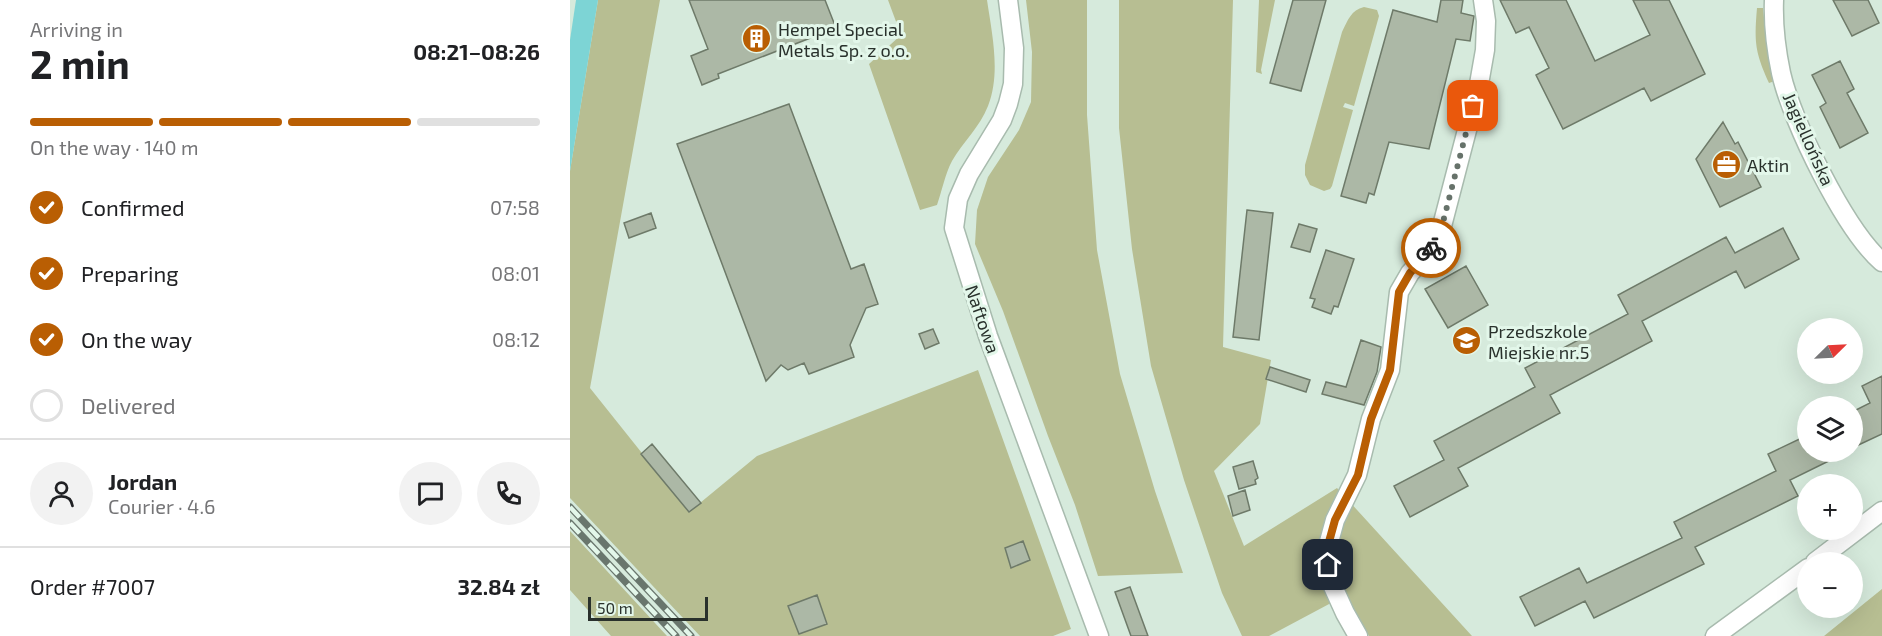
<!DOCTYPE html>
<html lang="en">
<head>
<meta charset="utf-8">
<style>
	:root { --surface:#fff; --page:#f2f2f2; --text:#202124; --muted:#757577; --line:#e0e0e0; --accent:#b95e03 }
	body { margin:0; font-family:"Exo 2",sans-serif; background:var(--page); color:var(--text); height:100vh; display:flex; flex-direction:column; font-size:22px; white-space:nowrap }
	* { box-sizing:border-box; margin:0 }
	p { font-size:20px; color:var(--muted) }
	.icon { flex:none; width:33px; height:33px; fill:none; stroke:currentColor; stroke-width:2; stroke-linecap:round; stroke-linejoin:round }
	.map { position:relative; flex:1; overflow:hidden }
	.sheet { display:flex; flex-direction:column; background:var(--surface); width:570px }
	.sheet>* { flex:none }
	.needle { width:39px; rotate:66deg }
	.buttons { position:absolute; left:1227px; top:318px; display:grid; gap:12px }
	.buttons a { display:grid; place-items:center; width:66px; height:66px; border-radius:50%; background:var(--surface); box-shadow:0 6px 24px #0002; font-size:30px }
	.scale { position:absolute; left:18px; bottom:15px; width:120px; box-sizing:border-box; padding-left:6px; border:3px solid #29312c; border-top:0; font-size:16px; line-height:21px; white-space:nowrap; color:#29312c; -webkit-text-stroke:4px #e3f7ea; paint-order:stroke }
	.pin { position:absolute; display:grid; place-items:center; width:51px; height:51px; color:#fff; margin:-26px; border-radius:12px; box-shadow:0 3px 9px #0006 }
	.courier { position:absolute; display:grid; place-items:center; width:60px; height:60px; margin:-30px; border:4px solid #b95e03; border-radius:50%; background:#fff; color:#222; box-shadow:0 2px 8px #0007 }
	.overview em { font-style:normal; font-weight:700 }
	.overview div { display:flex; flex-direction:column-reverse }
	.overview { display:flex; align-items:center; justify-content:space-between; height:102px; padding:0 30px }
	h1 { font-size:39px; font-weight:700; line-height:45px }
	.bar { display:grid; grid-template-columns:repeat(4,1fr); gap:9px 6px; align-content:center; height:72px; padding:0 30px }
	.bar i { height:8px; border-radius:4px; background:var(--line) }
	.bar .selected { background:var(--accent) }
	.bar p { grid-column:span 4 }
	.line { display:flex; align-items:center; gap:15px; padding:0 30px; border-top:2px solid var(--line) }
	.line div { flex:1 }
	.round { display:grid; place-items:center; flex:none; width:63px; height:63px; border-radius:32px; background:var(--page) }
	ol { padding:0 30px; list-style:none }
	li { display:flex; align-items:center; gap:18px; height:66px }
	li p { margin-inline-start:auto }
	li .icon { padding:6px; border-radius:50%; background:var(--accent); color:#fff; stroke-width:4 }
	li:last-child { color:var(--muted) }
	li i { width:33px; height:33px; border:3px solid var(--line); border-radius:50% }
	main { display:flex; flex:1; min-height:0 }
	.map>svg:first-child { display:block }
</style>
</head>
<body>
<main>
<section class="sheet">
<div class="overview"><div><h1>2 min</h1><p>Arriving in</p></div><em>08:21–08:26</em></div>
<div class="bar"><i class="selected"></i><i class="selected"></i><i class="selected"></i><i></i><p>On the way · 140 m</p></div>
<ol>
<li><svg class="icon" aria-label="check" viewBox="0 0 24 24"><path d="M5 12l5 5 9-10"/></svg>Confirmed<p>07:58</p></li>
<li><svg class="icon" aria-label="check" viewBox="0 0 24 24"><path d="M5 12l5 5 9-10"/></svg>Preparing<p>08:01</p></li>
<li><svg class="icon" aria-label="check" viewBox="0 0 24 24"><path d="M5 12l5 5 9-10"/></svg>On the way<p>08:12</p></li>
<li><i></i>Delivered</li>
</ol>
<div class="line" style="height:108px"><a class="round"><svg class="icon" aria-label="person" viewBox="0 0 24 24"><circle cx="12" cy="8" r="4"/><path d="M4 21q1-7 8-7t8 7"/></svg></a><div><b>Jordan</b><p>Courier · 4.6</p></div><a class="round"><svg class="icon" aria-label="chat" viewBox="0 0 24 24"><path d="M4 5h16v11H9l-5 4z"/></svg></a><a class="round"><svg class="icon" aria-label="phone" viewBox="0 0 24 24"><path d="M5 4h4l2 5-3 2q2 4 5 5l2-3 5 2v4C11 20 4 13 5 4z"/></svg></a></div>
<div class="line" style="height:78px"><div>Order #7007</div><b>32.84 zł</b></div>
</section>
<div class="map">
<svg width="1312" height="636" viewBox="0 0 1312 636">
	<rect width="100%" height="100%" fill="#d6eadc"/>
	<!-- green -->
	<path fill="#b7be92" d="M 28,0 L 90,0 L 20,388 L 119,512 L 187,456 L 408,370 L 501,629 L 483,636 L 130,636 L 0,498 L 0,171 Z
		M 318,0 L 417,0 C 422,34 431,73 418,106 C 410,127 393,142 382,161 C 375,174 372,191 367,205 L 350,210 L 299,64 L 331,35 Z
		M 456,0 L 517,0 L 517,115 L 527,250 L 550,374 L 585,491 L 613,573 L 528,576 L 505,505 L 478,436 L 433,311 L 405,244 L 407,210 L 418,177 L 449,130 L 461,102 L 462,52 Z
		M 549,0 L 663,0 L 653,347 L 701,360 L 690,424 L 644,471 L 674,546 L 767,488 L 902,636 L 799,636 L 776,595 L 699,636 L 672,636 L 652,593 L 614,480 L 581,366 L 562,249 L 549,128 Z
		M 689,0 L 705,0 L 691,70 L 692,74 L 686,72 Z
		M 794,7 L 807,10 L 809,16 L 784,106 L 775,103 L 773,107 L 783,110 L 762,186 L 760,189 L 754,191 L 740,185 L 735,175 L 735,165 L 772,32 C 778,20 781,10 794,7 Z
		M 1187,8 L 1193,8 L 1198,55 L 1205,81 L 1199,83 C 1185,52 1184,42 1187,8 Z
		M 0,531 L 97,636 L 41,636 L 0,590 Z
		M 1312,589 L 1312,636 L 1254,636 Z"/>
	<!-- water -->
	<path fill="#7dd4d5" d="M 6,0 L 28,0 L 0,171 L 0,40 Z"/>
	<!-- building -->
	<path fill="#acb8a6" stroke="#6e7a69" stroke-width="1.5" d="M 119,0 L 255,0 L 266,28 L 148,74 L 149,78 L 132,85 L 121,56 L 138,49 Z
		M 723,0 L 756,0 L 731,91 L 700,83 Z
		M 871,0 L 893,0 L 891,13 L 904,16 L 900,41 L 886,39 L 859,149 L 819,142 L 804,195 L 799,193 L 796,203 L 771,196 L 823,10 L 867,22 Z
		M 930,0 L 996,0 L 1025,61 L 1080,35 L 1063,0 L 1099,0 L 1135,74 L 1081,101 L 1074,88 L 993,129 L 966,75 L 979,68 L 959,27 L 946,33 Z
		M 1263,0 L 1298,0 L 1309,23 L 1282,36 Z
		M 1270,61 L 1284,89 L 1277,93 L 1298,133 L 1270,148 L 1250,107 L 1256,103 L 1242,75 Z
		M 219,104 L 281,269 L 294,264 L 308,304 L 296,308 L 280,345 L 284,357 L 239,374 L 234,363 L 218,370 L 211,365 L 196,381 L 107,144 Z
		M 1153,122 L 1165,144 L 1168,142 L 1191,187 L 1150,207 L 1126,159 Z
		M 677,210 L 703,213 L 689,340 L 663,337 Z
		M 81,213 L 86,228 L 59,238 L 54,223 Z
		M 729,224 L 747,229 L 740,252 L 721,247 Z
		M 1213,228 L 1229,259 L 1175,288 L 1166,271 L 1072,321 L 1082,341 L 980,395 L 990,413 L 888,468 L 898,486 L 840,517 L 824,486 L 874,460 L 864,441 L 965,387 L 955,368 L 1058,314 L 1048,295 L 1156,237 L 1165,253 Z
		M 756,250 L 784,259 L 768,307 L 764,306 L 761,314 L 742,307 L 745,299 L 740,298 Z
		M 896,266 L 918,305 L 878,328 L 855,289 Z
		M 363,329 L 369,343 L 355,349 L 349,334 Z
		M 791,340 L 811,347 L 807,372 L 794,405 L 752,394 L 756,382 L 776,387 Z
		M 700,367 L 740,380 L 736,392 L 696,379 Z
		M 1312,376 L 1312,434 L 1282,448 L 1282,412 L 1300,403 L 1292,386 Z
		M 1238,435 L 1238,452 L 1277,452 L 1220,480 L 1228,496 L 1125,547 L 1134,564 L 1024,618 L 1015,601 L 965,626 L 950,597 L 1009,568 L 1017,583 L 1112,538 L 1104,522 L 1206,471 L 1198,454 Z
		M 82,444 L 131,503 L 119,512 L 71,454 Z
		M 683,461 L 688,478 L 685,480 L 686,484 L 669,489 L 663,467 Z
		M 675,490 L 680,510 L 663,516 L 658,496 Z
		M 453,541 L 460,560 L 441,568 L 435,548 Z
		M 560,587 L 578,636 L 561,636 L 545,592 Z
		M 247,595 L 257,624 L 229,634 L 218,606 Z"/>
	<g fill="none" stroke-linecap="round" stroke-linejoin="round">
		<defs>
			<path id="minor" d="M 438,0 L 444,48 L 443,84 L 438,104 L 432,120 L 399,174 L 388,199 L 384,228 L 418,336 L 529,636
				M 1204,0 C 1203,25 1206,49 1211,73 C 1222,122 1275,230 1312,262
				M 1245,562 L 1312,511
				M 788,636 L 775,613 L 760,580 L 757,549 L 765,520 L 787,475 L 801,419 L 820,370 L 829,292 L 840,273 L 859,252 L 872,226 L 909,84 L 915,50 L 916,21 L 913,0
				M 1145,636 L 1238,568"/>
		</defs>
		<!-- minor casing -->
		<use href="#minor" stroke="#a8bbae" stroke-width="21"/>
		<!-- minor -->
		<use href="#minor" stroke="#fff" stroke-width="18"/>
		<defs>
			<path id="rail" d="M 0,507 L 121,636
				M 0,523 L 106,636"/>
		</defs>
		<!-- rail casing -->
		<use href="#rail" stroke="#69766d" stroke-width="7"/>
		<!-- rail -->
		<use href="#rail" stroke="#e3f7ea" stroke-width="4.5" stroke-dasharray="14" stroke-linecap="butt"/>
	</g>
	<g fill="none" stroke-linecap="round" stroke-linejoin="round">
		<!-- done -->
		<path stroke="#66726a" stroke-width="6" stroke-dasharray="0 10.8" d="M 861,248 L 872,226 L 903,106"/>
		<!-- route -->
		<path stroke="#b95e03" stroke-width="8" d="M 758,565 L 757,549 L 765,520 L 788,475 L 801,419 L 820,370 L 829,292 L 840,273 L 861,248"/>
	</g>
	<!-- icons -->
	<defs>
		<symbol id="building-disc" viewBox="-11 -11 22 22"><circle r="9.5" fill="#b95e03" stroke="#e3f7ea"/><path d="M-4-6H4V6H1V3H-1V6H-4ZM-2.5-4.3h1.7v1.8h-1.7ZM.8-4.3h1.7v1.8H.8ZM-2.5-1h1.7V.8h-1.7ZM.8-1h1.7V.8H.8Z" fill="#fff"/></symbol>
		<symbol id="office-disc" viewBox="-11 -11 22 22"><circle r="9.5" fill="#b95e03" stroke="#e3f7ea"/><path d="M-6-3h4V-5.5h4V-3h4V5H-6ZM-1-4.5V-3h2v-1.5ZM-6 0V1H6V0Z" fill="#fff"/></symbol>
		<symbol id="school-disc" viewBox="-11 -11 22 22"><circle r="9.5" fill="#b95e03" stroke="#e3f7ea"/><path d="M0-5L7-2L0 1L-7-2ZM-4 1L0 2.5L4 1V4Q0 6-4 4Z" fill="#fff"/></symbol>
	</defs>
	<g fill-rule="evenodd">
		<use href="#building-disc" x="170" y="22" width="33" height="33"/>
		<use href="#office-disc" x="1140" y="148" width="33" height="33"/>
		<use href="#school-disc" x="880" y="324" width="33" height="33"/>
	</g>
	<g text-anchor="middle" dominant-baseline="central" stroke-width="6" stroke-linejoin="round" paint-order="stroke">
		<!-- poi labels -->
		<g font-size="18" fill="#29312c" stroke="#e3f7ea" text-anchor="start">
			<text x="208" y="29">Hempel Special<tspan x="208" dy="21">Metals Sp. z o.o.</tspan></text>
			<text x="1177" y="165">Aktin</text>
			<text x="918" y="331">Przedszkole<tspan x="918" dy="21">Miejskie nr.5</tspan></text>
		</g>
		<!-- street labels -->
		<g font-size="18" fill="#29312c" stroke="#e3f7ea">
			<text transform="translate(1239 139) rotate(66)">Jagiellońska</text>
			<text transform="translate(413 319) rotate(71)">Naftowa</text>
		</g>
	</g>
</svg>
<div class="buttons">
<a><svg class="needle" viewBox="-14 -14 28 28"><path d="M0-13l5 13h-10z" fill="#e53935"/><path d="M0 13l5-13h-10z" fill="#757577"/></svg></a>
<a><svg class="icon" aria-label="layers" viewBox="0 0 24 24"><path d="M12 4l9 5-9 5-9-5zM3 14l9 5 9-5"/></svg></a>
<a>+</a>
<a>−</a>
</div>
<div class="scale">50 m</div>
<div class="pin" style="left:903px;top:106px;background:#ea580c"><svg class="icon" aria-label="bag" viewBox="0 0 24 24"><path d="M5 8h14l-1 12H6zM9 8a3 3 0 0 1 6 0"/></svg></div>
<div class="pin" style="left:758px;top:565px;background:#1f2937"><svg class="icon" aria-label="home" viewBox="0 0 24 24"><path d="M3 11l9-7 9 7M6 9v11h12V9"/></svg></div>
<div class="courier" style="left:861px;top:248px"><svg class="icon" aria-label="bike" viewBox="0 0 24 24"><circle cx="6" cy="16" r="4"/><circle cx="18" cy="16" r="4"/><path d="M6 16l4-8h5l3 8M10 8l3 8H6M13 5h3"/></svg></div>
</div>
</main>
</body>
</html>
